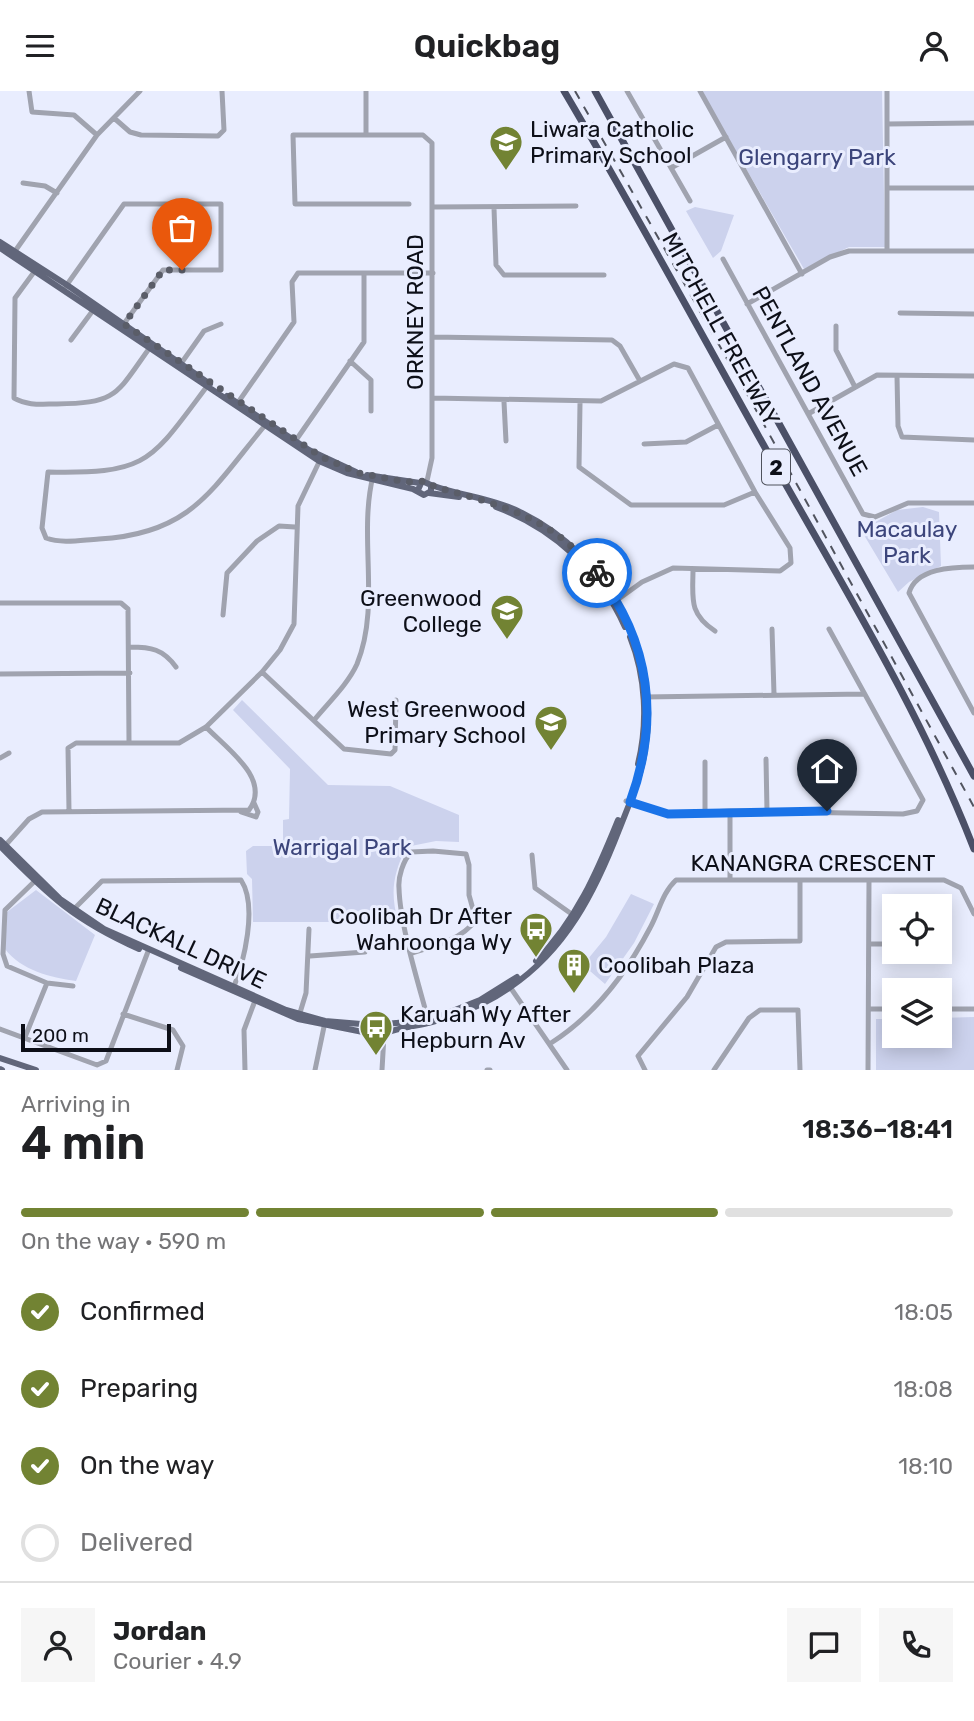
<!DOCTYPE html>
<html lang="en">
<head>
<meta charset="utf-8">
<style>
	:root { --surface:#fff; --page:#f6f6f6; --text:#202124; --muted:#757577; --line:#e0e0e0; --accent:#728333 }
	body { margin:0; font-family:Rubik,sans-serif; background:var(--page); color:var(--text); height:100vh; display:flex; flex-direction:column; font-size:26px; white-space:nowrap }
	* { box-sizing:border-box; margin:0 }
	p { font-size:23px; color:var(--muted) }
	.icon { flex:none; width:38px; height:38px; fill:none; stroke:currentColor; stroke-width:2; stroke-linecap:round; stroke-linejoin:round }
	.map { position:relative; height:979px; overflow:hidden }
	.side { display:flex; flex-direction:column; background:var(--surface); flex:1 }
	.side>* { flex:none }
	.controls { position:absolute; left:882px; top:803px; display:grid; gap:14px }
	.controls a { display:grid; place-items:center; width:70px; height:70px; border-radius:0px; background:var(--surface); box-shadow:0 4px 18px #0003; font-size:35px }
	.scale { position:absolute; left:21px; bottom:18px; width:150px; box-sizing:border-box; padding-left:7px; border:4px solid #0d0f18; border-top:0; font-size:19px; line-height:24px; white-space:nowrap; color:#0d0f18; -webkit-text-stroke:5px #e9edfe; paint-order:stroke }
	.pin { position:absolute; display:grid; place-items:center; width:60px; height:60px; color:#fff; margin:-72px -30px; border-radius:50% 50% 50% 0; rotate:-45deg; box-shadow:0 0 7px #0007 }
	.pin .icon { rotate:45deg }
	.courier { position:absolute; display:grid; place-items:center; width:70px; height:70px; margin:-35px; border:5px solid #1a73e8; border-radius:50%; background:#fff; color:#222; box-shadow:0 2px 9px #0007 }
	.summary em { font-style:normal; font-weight:600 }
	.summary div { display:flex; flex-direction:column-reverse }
	.summary { display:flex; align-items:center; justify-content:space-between; height:119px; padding:0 21px }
	h1 { font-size:46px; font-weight:600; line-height:52px }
	.bar { display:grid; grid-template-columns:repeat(4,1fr); gap:10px 7px; align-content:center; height:84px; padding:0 21px }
	.bar i { height:9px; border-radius:5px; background:var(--line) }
	.bar .current { background:var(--accent) }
	.bar p { grid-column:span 4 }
	.line { display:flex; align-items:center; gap:18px; padding:0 21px; border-top:2px solid var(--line) }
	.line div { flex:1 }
	.round { display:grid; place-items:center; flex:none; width:74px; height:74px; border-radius:0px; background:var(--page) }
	ol { padding:0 21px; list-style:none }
	li { display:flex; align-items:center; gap:21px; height:77px }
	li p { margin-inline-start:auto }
	li .icon { padding:7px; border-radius:50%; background:var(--accent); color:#fff; stroke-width:4 }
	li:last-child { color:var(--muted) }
	li i { width:38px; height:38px; border:4px solid var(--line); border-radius:50% }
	header { display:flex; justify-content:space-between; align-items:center; height:91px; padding:0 21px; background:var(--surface); font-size:32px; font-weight:600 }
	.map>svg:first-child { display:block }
</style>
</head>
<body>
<header><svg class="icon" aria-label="menu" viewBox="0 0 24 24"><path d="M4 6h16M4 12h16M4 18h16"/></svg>Quickbag<svg class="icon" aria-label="person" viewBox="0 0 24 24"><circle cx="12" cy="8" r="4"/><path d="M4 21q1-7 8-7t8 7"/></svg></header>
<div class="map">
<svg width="974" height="979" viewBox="0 0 974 979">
	<rect width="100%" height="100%" fill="#e9edfe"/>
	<!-- green -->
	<path fill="#ccd2ed" d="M 701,0 L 882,0 L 885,156 L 849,156 L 804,178 Z
		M 695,116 L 734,124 L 721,160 L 713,167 L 686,120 Z
		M 923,416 L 939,421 L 941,475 L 909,491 L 898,501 L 861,439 L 897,419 Z
		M 242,609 L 328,694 L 390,695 L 459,724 L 459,751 L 436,750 L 406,756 C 393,785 390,800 398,831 L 253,831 L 252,788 L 247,783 L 246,760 L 253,755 L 283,755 L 283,729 L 289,728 L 290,678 L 233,619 Z
		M 36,799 L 95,844 L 76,890 C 50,886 22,880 5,858 L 7,821 Z
		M 631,803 L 654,813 L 634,852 L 605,893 L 583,874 L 606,846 Z
		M 974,926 L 974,979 L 876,979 L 876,928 L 894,928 L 894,945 L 940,945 L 940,927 Z"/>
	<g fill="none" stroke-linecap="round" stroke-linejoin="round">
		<!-- minor -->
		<path stroke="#a0a3af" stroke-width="5" d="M 29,0 L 32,21 L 74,24 L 97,44
			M 627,0 L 690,110
			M 700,0 L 802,183
			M 887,0 L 887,160
			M 114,27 L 130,41 L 141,44 L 218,45 L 224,39 L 222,0
			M 887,33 L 974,32
			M 366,42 L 366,0
			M 671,77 L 726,46
			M 23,92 L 45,95 L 57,102
			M 887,97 L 974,97
			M 409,113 L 295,113 L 293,44 L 423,44 L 432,52 L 432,367 L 427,390
			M 433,116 L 576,115
			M 494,117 L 496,174 L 504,184 L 604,184
			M 13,163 L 97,44 L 140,0
			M 723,168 L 863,423 L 875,426 L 908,412 L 974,412
			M 37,177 L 15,207 L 14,307 C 28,315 41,313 57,313 C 119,312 116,303 151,255
			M 66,195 L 124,113 L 221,113 L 221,179 L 163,179 L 123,234
			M 747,213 L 830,166 L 849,160 L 974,160
			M 900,222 L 974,223
			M 836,235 L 836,259 L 855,296
			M 432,246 L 612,249 L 620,255 L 640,290
			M 71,249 L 94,218
			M 350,270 L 371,289 L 371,320
			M 180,274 L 204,240 L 221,233
			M 897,285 L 898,335 L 902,346 L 974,349
			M 208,294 C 150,371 149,383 48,381 L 42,437 L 46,447 C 63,453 81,449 99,448 C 193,443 213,396 267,332
			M 432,307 L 601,310 L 674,273 L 688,277 L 755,401 L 790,457 L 791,472 L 780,480 L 673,477 L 642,491 L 613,512
			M 504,311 L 506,350
			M 580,312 L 579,376 L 631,414 L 724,414 L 755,401
			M 237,313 L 294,231 L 292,191 L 298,182 L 433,182
			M 808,323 L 877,284 L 974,285
			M 294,352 L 364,251 L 364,182
			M 644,353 L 686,351 L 718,334
			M 974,476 C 953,476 916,477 909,502 L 974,622
			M 693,478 C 693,507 688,522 715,540
			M 0,512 L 121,512 L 128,518 L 129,651
			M 223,524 L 227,482 L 257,450 L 279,435 L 295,436
			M 772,538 L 774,603
			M 130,556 C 151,556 163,558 176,576
			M 262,581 L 344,658 L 391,663 L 395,659 L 396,609
			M 0,583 L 130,582
			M 644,606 L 864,603
			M 315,628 C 329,611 348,593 357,573 C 381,514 358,446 373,385
			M 0,667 L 9,662
			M 766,668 L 767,720
			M 626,710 L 668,723 L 730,720 L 903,723 L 917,720 L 923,709 L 829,538
			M 69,720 L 68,657 L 76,652 L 179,652 L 206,636 L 262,581 L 280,559 L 294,533 L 298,415 L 321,367
			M 730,720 L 730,789
			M 827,720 L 828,669
			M 241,721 L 256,726 L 258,721 L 254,712
			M 705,723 L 705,671
			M 3,757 L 29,728 L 42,721 L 249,719 C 272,688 226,657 206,636
			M 532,764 L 535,797 L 573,824
			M 38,787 L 5,819 L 3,863 L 7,875 L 47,892 L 73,895
			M 72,820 L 102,790 L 241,789 C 258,815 244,871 233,898
			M 869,853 L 894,853
			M 412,862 C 435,855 461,849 476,829 L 469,804 L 469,774 L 466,763 L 433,760 L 411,761 C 403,770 398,786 399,797 C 400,835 419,894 429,932
			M 310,865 L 365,861
			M 508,893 L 567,979
			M 869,918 L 894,918
			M 940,918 L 974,918
			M 123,923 L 173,939 L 183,955 L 177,979
			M 299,925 L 306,902 L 309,838
			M 0,938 L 97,974 L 106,970 L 149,858
			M 376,945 L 380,958
			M 25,946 L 47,892
			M 551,952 C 595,924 626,883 650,837 C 659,821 662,802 676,789 L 944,789 L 961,797 L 974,823
			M 245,979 L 244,939 L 256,907
			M 315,979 L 325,931
			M 382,979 L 384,944
			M 487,979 L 490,979
			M 645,979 L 638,965 L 687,906 L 716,856 L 726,851 L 800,850 L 800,789
			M 714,979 L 749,927 L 760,919 L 798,919 L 800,979
			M 868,979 L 869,789"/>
		<!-- major -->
		<path stroke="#61667a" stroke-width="6" d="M 0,151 L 67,194 L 210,293
			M 0,157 L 319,370 L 347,382 L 413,398 L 424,404 L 431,400 L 431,394 L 422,390 L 418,399
			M 227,305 L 309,359 L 356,381
			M 367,384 L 420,392
			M 429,402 L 459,406
			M 496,416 C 553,437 600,480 625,536
			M 630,546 C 646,586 648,632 638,673
			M 0,749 L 60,808 L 104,838 L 286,919 L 325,930 L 373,934
			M 0,755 C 49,805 74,829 139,858
			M 536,870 C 576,830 597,781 618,729
			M 181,877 L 298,928 L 373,943
			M 440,925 L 480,909 L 517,886
			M371 938a8 8 0 1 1 16 0a8 8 0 1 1-16 0Z
			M 385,933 L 419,930
			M 386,942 C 400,936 417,935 432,931 C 459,924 486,913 509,897 C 566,859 595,801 619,739 C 629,713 641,687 645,659 C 662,563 609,465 522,422 C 493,407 461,405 431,394
			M 0,967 L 36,979
			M 0,978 L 2,979"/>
		<!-- highway -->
		<path stroke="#4b5067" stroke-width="7" d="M 564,0 C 638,125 706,252 777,378 C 847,502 923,626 974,758
			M 595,0 L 974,685"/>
		<!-- rail -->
		<path stroke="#51545f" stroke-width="2" stroke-dasharray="9 9" stroke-linecap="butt" d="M 575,0 L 756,319 L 974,716"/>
	</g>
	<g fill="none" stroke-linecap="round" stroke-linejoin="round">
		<!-- done -->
		<path stroke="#5a5d68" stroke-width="7" stroke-dasharray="0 12.6" d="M 182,179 L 163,179 L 124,233 L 322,366 L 359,382 L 406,391 L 426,390 L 435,396 C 501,414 552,426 597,482"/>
		<!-- route -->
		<path stroke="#1a73e8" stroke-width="9" d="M 597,482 C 651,551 660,630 630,711 L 668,723 L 827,720"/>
	</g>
	<!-- icons -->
	<defs>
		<symbol id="school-pin" viewBox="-11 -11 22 30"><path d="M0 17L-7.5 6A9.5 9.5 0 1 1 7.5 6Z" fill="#728333" stroke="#e9edfe"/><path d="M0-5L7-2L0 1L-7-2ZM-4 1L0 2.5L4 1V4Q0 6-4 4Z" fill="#fff"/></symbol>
		<symbol id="bus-pin" viewBox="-11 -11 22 30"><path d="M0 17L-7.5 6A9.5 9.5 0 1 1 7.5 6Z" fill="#728333" stroke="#e9edfe"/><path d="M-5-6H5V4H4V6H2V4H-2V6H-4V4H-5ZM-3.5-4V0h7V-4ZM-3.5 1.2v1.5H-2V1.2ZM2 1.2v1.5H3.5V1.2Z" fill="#fff"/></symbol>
		<symbol id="building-pin" viewBox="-11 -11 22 30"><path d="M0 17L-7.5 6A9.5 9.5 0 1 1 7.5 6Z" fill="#728333" stroke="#e9edfe"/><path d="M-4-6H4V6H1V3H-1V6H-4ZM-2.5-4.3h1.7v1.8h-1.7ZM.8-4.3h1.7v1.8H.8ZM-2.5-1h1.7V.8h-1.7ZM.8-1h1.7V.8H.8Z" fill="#fff"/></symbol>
	</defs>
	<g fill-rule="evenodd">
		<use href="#school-pin" x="487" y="32" width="38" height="52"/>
		<use href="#school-pin" x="488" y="501" width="38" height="52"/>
		<use href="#school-pin" x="532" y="612" width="38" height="52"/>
		<use href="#bus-pin" x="517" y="819" width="38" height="52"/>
		<use href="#building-pin" x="555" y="855" width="38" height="52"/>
		<use href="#bus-pin" x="357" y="917" width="38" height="52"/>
	</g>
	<g text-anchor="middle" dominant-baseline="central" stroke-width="6" stroke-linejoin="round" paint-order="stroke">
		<!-- shield labels -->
		<rect fill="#e9edfe" stroke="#4f525d" stroke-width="2" x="762" y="358.5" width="28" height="35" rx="5"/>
		<g font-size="21" font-weight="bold" fill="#0d0f18">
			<text x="776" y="376">2</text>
		</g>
		<!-- poi labels -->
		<g font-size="23" fill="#0d0f18" stroke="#e9edfe" text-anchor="start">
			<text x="530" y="38">Liwara Catholic<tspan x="530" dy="26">Primary School</tspan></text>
			<text x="482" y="507" text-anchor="end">Greenwood<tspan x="482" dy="26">College</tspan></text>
			<text x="526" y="618" text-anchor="end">West Greenwood<tspan x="526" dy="26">Primary School</tspan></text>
			<text x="512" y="825" text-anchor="end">Coolibah Dr After<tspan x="512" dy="26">Wahroonga Wy</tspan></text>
			<text x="598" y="874">Coolibah Plaza</text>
			<text x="400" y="923">Karuah Wy After<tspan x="400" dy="26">Hepburn Av</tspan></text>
		</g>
		<!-- park labels -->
		<g font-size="23" fill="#3c457b" stroke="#e9edfe">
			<text x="817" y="66">Glengarry Park</text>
			<text x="907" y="438">Macaulay<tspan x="907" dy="26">Park</tspan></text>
			<text x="342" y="756">Warrigal Park</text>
		</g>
		<!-- street labels -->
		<g font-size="23" fill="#0d0f18" stroke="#e9edfe">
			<text transform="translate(415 221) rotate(-90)">ORKNEY ROAD</text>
			<text transform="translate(721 238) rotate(61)">MITCHELL FREEWAY</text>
			<text transform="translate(810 290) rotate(61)">PENTLAND AVENUE</text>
			<text x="813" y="772">KANANGRA CRESCENT</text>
			<text transform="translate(181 852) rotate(25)">BLACKALL DRIVE</text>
		</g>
	</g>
</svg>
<div class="controls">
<a><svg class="icon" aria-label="locate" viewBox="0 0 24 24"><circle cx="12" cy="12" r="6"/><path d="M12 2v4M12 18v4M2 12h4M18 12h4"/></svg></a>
<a><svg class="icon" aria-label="layers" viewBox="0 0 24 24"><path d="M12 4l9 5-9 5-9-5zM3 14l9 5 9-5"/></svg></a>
</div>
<div class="scale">200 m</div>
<div class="pin" style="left:182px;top:179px;background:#ea580c"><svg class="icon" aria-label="bag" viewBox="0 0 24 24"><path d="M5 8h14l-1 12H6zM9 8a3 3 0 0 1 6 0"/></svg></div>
<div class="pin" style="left:827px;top:720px;background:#1f2937"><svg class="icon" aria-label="home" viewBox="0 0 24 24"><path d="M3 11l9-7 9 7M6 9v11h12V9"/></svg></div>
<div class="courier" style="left:597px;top:482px"><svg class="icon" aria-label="bike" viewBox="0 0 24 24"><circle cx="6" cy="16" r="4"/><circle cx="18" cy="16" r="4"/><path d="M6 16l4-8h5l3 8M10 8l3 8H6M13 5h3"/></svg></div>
</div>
<section class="side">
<div class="summary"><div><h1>4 min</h1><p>Arriving in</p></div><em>18:36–18:41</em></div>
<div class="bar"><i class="current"></i><i class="current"></i><i class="current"></i><i></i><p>On the way · 590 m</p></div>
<ol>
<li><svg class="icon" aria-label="check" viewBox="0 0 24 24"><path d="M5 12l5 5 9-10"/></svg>Confirmed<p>18:05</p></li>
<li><svg class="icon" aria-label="check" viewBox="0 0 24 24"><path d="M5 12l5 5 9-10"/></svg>Preparing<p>18:08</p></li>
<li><svg class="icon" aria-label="check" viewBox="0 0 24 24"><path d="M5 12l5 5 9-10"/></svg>On the way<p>18:10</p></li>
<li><i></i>Delivered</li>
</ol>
<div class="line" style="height:126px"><a class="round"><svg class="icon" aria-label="person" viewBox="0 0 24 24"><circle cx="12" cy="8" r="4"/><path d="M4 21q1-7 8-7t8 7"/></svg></a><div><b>Jordan</b><p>Courier · 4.9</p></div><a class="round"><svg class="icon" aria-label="chat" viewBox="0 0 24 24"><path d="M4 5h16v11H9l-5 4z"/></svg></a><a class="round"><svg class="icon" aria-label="phone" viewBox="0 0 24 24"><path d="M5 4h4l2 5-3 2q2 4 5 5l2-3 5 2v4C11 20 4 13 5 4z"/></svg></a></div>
</section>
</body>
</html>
